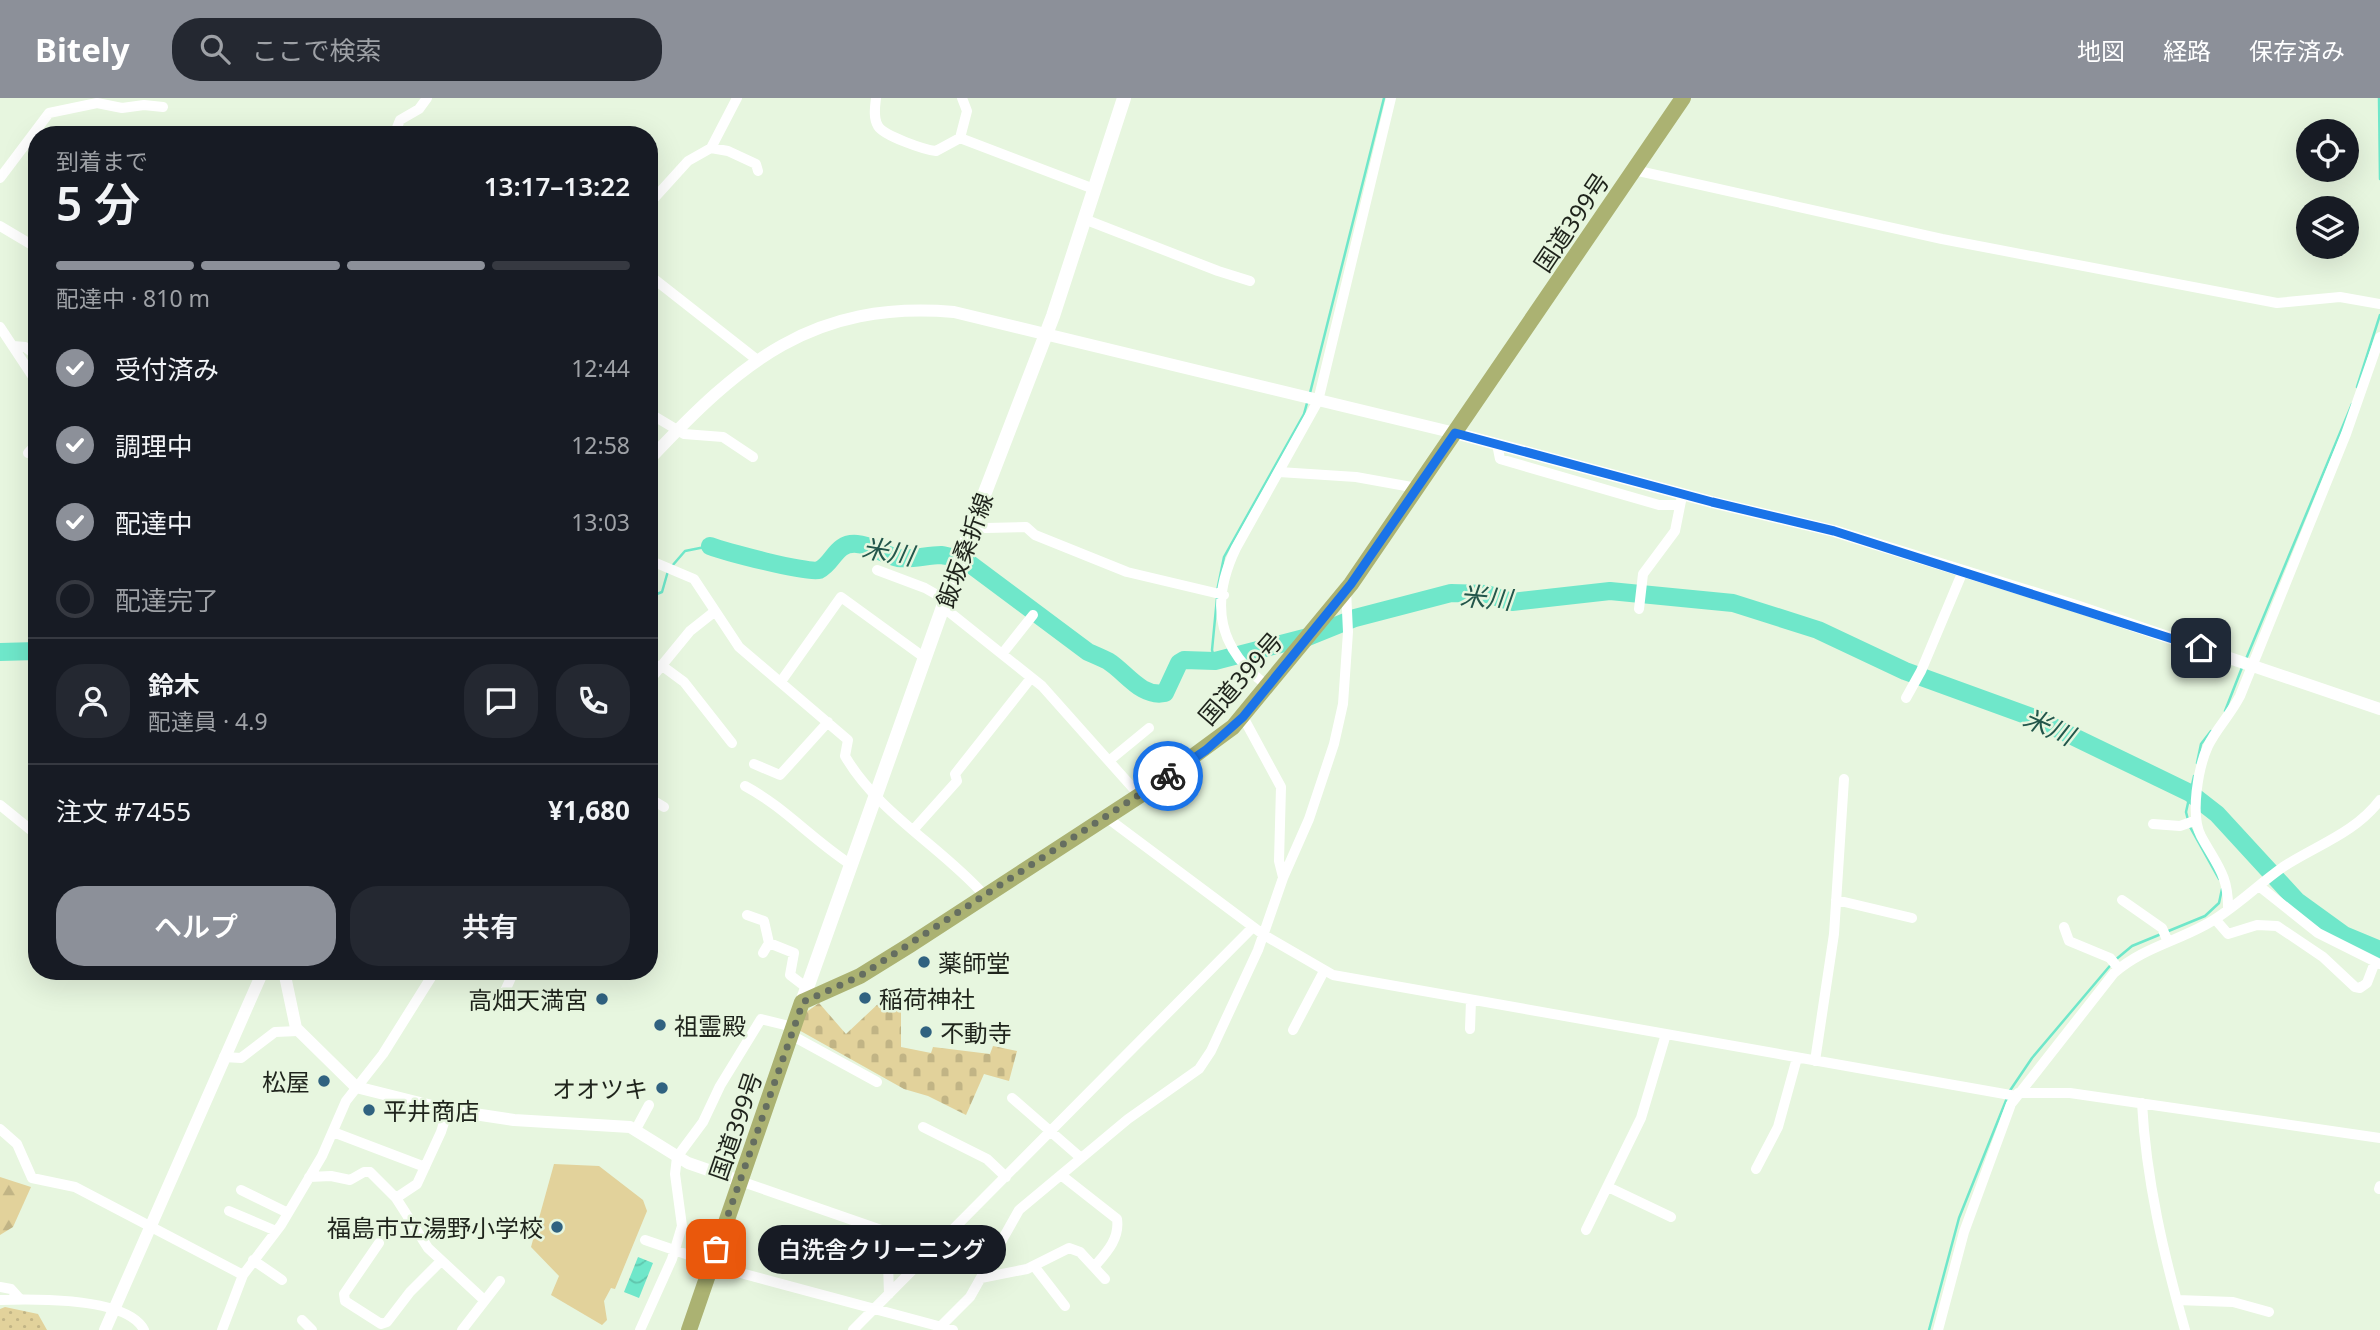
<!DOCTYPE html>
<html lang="ja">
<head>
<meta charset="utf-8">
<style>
	:root { --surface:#171b24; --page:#242831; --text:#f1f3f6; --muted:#9ea1a6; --line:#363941; --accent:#8c9099 }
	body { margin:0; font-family:"Noto Sans","Noto Sans JP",sans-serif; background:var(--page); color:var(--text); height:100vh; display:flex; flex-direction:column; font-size:26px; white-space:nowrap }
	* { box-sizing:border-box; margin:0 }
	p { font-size:23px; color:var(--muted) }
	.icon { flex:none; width:38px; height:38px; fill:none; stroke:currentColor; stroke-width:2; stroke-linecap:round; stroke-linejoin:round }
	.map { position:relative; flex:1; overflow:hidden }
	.details { position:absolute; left:28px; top:28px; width:630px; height:854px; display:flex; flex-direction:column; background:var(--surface); border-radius:28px; box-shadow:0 7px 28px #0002 }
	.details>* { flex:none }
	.tools { position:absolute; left:2296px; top:21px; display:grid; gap:14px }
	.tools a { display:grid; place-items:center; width:63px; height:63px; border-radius:50%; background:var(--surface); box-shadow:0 7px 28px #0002; font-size:35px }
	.pin { position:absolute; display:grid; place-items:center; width:60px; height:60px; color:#fff; margin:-30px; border-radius:14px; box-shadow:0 4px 10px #0006 }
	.courier { position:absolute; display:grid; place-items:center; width:70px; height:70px; margin:-35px; border:5px solid #1a73e8; border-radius:50%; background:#fff; color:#222; box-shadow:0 2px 9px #0007 }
	.bubble { position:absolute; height:49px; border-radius:24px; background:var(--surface); box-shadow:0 7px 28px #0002; font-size:23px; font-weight:600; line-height:49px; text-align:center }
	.headline em { font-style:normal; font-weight:600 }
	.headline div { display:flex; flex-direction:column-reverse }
	.headline { display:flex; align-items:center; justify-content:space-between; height:119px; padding:0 28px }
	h1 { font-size:46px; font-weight:600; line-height:52px }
	.bar { display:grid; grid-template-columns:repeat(4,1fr); gap:10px 7px; align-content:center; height:84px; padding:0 28px }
	.bar i { height:9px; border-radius:5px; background:var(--line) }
	.bar .on { background:var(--accent) }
	.bar p { grid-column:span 4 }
	.line { display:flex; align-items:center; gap:18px; padding:0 28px; border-top:2px solid var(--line) }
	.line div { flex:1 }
	.round { display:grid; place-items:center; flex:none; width:74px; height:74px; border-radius:28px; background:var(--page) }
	ol { padding:0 28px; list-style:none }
	li { display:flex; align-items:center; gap:21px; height:77px }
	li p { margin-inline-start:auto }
	li .icon { padding:7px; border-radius:50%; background:var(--accent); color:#fff; stroke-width:4 }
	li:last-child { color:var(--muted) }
	li i { width:38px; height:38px; border:4px solid var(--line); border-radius:50% }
	.primary-button { display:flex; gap:14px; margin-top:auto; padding:14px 28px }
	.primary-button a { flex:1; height:80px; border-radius:28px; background:var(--accent); color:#fff; font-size:28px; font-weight:600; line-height:80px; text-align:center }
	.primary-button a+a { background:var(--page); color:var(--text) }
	header { display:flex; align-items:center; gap:42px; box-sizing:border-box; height:98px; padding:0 35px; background:var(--accent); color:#fff }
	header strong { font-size:33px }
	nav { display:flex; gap:38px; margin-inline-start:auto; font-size:24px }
	.search { width:490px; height:63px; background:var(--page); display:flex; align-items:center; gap:18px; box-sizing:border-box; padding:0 24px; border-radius:28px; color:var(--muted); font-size:26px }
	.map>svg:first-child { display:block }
</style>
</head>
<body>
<header>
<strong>Bitely</strong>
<div class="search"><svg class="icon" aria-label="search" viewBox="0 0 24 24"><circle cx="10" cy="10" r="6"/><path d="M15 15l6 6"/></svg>ここで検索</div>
<nav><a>地図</a><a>経路</a><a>保存済み</a></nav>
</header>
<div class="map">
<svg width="2380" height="1232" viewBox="0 0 2380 1232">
	<defs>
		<pattern id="forest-firs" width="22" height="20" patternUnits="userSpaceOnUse" patternTransform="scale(1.75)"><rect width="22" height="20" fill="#e2d29b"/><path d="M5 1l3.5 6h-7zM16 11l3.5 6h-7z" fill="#c1b485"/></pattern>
		<pattern id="cemetery-stones" width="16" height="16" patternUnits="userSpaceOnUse" patternTransform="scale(1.75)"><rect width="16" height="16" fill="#e2d29b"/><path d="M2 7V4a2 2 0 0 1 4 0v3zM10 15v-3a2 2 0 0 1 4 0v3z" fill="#c1b485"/></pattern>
		<pattern id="park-dots" width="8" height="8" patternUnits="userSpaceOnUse" patternTransform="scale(1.75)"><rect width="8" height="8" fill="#e2d29b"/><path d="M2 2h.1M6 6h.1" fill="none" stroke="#c1b485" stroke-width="1.8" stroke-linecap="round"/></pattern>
		<pattern id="water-waves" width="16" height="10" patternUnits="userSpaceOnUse" patternTransform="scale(1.75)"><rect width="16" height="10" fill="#6fe7ca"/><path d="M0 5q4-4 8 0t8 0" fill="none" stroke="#60c6ad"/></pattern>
	</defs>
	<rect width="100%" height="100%" fill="#e7f6df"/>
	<!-- grass -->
	<path fill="#e2d29b" d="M 554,1066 L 599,1068 L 643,1102 L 647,1113 L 615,1191 L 611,1190 L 604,1203 L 607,1222 L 602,1227 L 551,1197 L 559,1178 L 531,1149 Z"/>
	<!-- forest -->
	<path fill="url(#forest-firs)" d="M 0,1079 L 31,1089 L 13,1129 L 0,1137 Z"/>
	<!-- cemetery -->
	<path fill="url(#cemetery-stones)" d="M 896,898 L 901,912 L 901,949 L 931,955 L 933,949 L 990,956 L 993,948 L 1017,953 L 1009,983 L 984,976 L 966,1017 L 928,998 L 904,991 L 797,931 L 805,915 L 819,905 L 846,936 L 879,905 Z"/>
	<!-- park -->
	<path fill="url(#park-dots)" d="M 5,1209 L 38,1216 L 47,1232 L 0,1232 L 0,1211 Z"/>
	<!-- water -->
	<path fill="url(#water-waves)" d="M 638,1159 L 653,1165 L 639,1200 L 624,1194 Z"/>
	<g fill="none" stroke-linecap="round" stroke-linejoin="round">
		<!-- stream -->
		<path stroke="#6fe7ca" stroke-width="2.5" d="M 2379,0 L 2380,81
			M 2357,289 L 2380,217
			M 1310,295 L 1384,0
			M 672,468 L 685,453 L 710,448
			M 1217,493 L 1224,459 L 1304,316 L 1307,305
			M 649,499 L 662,494 L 668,473
			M 2246,561 L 2352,306
			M 1215,563 L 1212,552 L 1217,500
			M 2225,613 L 2243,567
			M 2197,665 L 2201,646 L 2211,633
			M 2188,722 L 2186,714 L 2194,678
			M 2190,729 L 2219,781
			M 2009,994 L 2032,960 L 2114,863 L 2132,848 L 2205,818 L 2219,805 L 2222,791
			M 1929,1232 L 1959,1120 L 2007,1000"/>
		<!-- river -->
		<path stroke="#6fe7ca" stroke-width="18" d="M 710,448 C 723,453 808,476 819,472 C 834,465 835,444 857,446 C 871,447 884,457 898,460 C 912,462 927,457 941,457 C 948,458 955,460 962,460 L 1088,554 C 1095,557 1102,560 1108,563 C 1126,574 1141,600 1165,595 L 1179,565 L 1184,562 L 1215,563 L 1308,539 L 1355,520 L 1451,495 L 1487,496 L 1512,504 L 1610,493 L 1733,505 L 1818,532 L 1905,573 L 2037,621 L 2190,695 L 2217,716 L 2297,803 L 2344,837 L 2380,852
			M 0,554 L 37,553"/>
		<!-- minor -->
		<path stroke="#fff" stroke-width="10" d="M 876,0 C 875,9 873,20 878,28 C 884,38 925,52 936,53 L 960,40 L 1094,91
			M 394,37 L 400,22 L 419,11 L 427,0
			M 960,40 L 967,13 L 962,0
			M 711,50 L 728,53 L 756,66 L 758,73
			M 1634,72 L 1942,141 L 2277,205 L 2340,199 L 2380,206
			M 0,80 L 49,15 L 97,5 L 122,10 L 144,7 L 163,9
			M 649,106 L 688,63 L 711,50 L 737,0
			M 1084,121 L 1218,173 L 1250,183
			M 0,128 L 37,150
			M 649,177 L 756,261
			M 0,229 L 37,285
			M 13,248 L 25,249 L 37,258
			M 649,315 L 684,336 L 723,339 L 753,359
			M 1497,346 L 1500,361 L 1659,407 L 1680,407
			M 28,355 L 37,345
			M 1279,374 L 1356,379 L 1417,390
			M 972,427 L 986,430 L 1026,429 L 1035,437 L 1127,474 L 1224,497
			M 649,462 L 694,481 L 739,549 L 848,642 L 845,658 C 878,715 943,750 985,798
			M 877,472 L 925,490 L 946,502
			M 943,509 L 1042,588 L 1140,698
			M 1639,511 L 1643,476 L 1675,433 L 1681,403
			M 1002,556 L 1033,517
			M 661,567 L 684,584 L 732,645
			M 782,582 L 841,499 L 925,560
			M 649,583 L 690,533 L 714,514
			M 1268,588 C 1218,552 1209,506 1236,450 L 1318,303 L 1391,0
			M 1906,600 L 1921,573 L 1963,473
			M 1243,619 L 1281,689 L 1279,763 L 1283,779
			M 1110,662 L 1149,630
			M 754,666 L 780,677 L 828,624
			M 745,688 C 783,708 813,742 850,766
			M 649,700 L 664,709
			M 0,707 L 37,737
			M 1106,719 L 1264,837 L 1333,877 L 2016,998
			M 2153,726 L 2180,728 L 2194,723
			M 914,731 L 957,683 L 955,676 L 1031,580
			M 2259,788 L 2318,835 L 2380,866
			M 1836,802 L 1912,820
			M 2122,802 L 2162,830 L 2168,844
			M 2228,812 C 2229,777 2216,766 2201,738 C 2190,717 2198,670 2208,648 C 2216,631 2231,616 2240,598 L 2346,336 L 2380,239
			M 747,817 L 764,823 L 769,845 L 794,855 L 790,877 L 807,890
			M 2215,821 L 2228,836 L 2257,827 L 2277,828 L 2323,859 L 2355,889 L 2360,890 L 2367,885 L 2375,864
			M 2064,829 L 2069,843 L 2110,860 L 2119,871
			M 763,855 L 769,845
			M 500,904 L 514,873
			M 1470,931 L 1471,902
			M 1293,932 L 1324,873
			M 791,937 L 877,984
			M 224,959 L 241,960 L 275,934 L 298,933
			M 1815,963 L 1834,836 L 1844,681
			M 2018,995 L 2070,995 L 2380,1040
			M 1012,1000 L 1081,1060
			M 2142,1005 C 2146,1082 2164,1158 2185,1232
			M 923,1029 L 987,1061 L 1006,1079
			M 0,1031 L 17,1046 L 32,1080 L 75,1089 L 243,1177
			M 636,1031 L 649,1007
			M 333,1034 L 425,1069
			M 1756,1071 L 1778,1029 L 1797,960
			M 1061,1077 L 1117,1121 C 1120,1141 1106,1155 1094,1169
			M 309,1079 L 331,1078 L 350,1082 L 364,1074 L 370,1074 L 396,1100 L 428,1150 L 483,1201
			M 740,1083 L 887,1134 L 889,1196
			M 1608,1089 L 1671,1119
			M 2379,1091 L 2380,1088
			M 241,1092 L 288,1115
			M 396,1100 L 417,1086 L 441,1034 L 448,1012
			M 229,1113 L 276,1133
			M 1586,1132 L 1641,1020 L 1666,936
			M 645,1142 L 712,1165
			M 379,1145 L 344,1196 L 345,1203 L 381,1226 L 387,1224 L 410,1194 L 441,1163
			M 253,1162 L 282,1182
			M 711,1167 L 953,1232
			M 1034,1168 L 1065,1208
			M 981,1180 L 1027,1171 L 1069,1150 L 1080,1154 L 1105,1181
			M 0,1189 L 11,1191 L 20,1201
			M 0,1202 C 33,1201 127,1199 144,1232
			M 2177,1202 L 2233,1204 L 2269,1214
			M 302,1222 L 312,1232
			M 222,1232 L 243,1177 L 281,1127 L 322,1058 L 346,1003 L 383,956 L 435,873
			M 462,1232 L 500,1183
			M 640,1232 L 672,1161 L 682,1128 L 675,1076 L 677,1059 L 703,1024 L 720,988 L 761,921 L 793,929
			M 853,1232 L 1253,829
			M 937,1232 L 970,1199 L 1019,1112 L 1128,1021 L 1199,971 L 1211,953 L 1258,852 L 1283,780 L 1309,721 L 1334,646 L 1343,606 L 1348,534 L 1346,492
			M 1938,1232 L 1964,1134 L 2011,1006 L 2114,875 C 2141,851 2174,844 2205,827 C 2233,812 2256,788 2283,769 C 2317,747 2355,735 2380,702"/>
		<!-- tertiary -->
		<path stroke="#fff" stroke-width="12" d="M 649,362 C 740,265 812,202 954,214 L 1455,335 L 1712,404 L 1834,433 L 2076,508 L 2380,611
			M 284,873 L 296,930 L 356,989 L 448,1012 L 514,1022 L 630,1029 L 688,1065 L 740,1083
			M 105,1232 L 263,873"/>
		<!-- secondary -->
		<path stroke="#fff" stroke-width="14" d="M 802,904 L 969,436 L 1053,218 L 1124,0"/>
		<!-- trunk -->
		<path stroke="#abb272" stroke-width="16" d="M 689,1232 L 802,904 L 860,878 L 910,847 L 1142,696 L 1233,629 L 1351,486 L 1683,0"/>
	</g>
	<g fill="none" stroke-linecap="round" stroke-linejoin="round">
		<!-- done -->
		<path stroke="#656e60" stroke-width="7" stroke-dasharray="0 12.6" d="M 716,1151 L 803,904 L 860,878 L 1168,678"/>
		<!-- route -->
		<path stroke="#1a73e8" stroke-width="9" d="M 1168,678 L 1206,652 L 1243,619 L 1351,486 L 1455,335 L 1712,404 L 1834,433 L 2201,550"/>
	</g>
	<!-- markers -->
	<g fill="#306280" stroke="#e7f6df" stroke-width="2.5">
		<circle cx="924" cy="864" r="7"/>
		<circle cx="865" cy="900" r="7"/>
		<circle cx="602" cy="901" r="7"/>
		<circle cx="660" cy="927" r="7"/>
		<circle cx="926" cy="934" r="7"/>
		<circle cx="324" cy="983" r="7"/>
		<circle cx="662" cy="990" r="7"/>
		<circle cx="369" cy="1012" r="7"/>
		<circle cx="557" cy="1129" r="7"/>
	</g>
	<g text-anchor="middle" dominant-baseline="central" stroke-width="5" stroke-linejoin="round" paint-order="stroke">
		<!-- street labels -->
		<g font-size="24" fill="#1f241c" stroke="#e7f6df">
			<text transform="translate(1571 124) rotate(-56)">国道399号</text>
			<text transform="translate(964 452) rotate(-70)">飯坂桑折線</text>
			<text transform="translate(1240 580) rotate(-49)">国道399号</text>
			<text transform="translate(735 1028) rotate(-71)">国道399号</text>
		</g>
		<!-- poi labels -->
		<g font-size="24" fill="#1f241c" stroke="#e7f6df" text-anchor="start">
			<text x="938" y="864">薬師堂</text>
			<text x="879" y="900">稲荷神社</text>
			<text x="588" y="901" text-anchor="end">高畑天満宮</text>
			<text x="674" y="927">祖霊殿</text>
			<text x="940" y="934">不動寺</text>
			<text x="310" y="983" text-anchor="end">松屋</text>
			<text x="648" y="990" text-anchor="end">オオツキ</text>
			<text x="383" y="1012">平井商店</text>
			<text x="543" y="1129" text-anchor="end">福島市立湯野小学校</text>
		</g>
		<!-- water labels -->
		<g font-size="26" font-style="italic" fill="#23564b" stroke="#e7f6df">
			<text transform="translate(888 453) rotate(10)">米川</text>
			<text transform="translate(1486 499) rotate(5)">米川</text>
			<text transform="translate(2049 628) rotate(24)">米川</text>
		</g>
	</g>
</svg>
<div class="tools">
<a><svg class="icon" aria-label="locate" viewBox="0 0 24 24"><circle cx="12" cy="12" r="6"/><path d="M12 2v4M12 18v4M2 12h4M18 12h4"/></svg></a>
<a><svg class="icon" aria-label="layers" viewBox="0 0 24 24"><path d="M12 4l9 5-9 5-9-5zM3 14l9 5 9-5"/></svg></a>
</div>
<div class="pin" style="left:716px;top:1151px;background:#ea580c"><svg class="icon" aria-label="bag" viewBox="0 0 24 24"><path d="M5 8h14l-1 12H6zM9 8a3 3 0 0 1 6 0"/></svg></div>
<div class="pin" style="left:2201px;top:550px;background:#1f2937"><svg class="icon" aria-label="home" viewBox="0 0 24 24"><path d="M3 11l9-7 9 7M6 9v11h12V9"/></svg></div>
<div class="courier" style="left:1168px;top:678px"><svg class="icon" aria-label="bike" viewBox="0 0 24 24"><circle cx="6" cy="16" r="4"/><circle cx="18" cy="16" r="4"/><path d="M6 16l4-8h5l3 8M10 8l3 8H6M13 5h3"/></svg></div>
<div class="bubble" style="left:758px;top:1127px;width:248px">白洗舎クリーニング</div>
<section class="details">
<div class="headline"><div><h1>5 分</h1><p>到着まで</p></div><em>13:17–13:22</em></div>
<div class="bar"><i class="on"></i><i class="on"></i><i class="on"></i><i></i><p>配達中 · 810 m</p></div>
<ol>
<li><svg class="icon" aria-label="check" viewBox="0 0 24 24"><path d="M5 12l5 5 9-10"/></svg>受付済み<p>12:44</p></li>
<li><svg class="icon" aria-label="check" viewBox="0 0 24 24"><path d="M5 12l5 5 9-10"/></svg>調理中<p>12:58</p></li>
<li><svg class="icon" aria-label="check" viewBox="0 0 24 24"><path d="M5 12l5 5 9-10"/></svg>配達中<p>13:03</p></li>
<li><i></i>配達完了</li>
</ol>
<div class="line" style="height:126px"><a class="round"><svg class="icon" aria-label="person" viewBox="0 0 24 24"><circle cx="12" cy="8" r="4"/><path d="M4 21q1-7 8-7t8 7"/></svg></a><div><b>鈴木</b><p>配達員 · 4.9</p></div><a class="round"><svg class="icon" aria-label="chat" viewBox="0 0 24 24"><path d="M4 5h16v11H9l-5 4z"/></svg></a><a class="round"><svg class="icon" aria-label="phone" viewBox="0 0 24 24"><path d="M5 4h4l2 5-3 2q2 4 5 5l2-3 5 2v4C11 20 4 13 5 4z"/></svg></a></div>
<div class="line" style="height:91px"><div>注文 #7455</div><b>¥1,680</b></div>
<div class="primary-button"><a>ヘルプ</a><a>共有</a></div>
</section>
</div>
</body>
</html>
